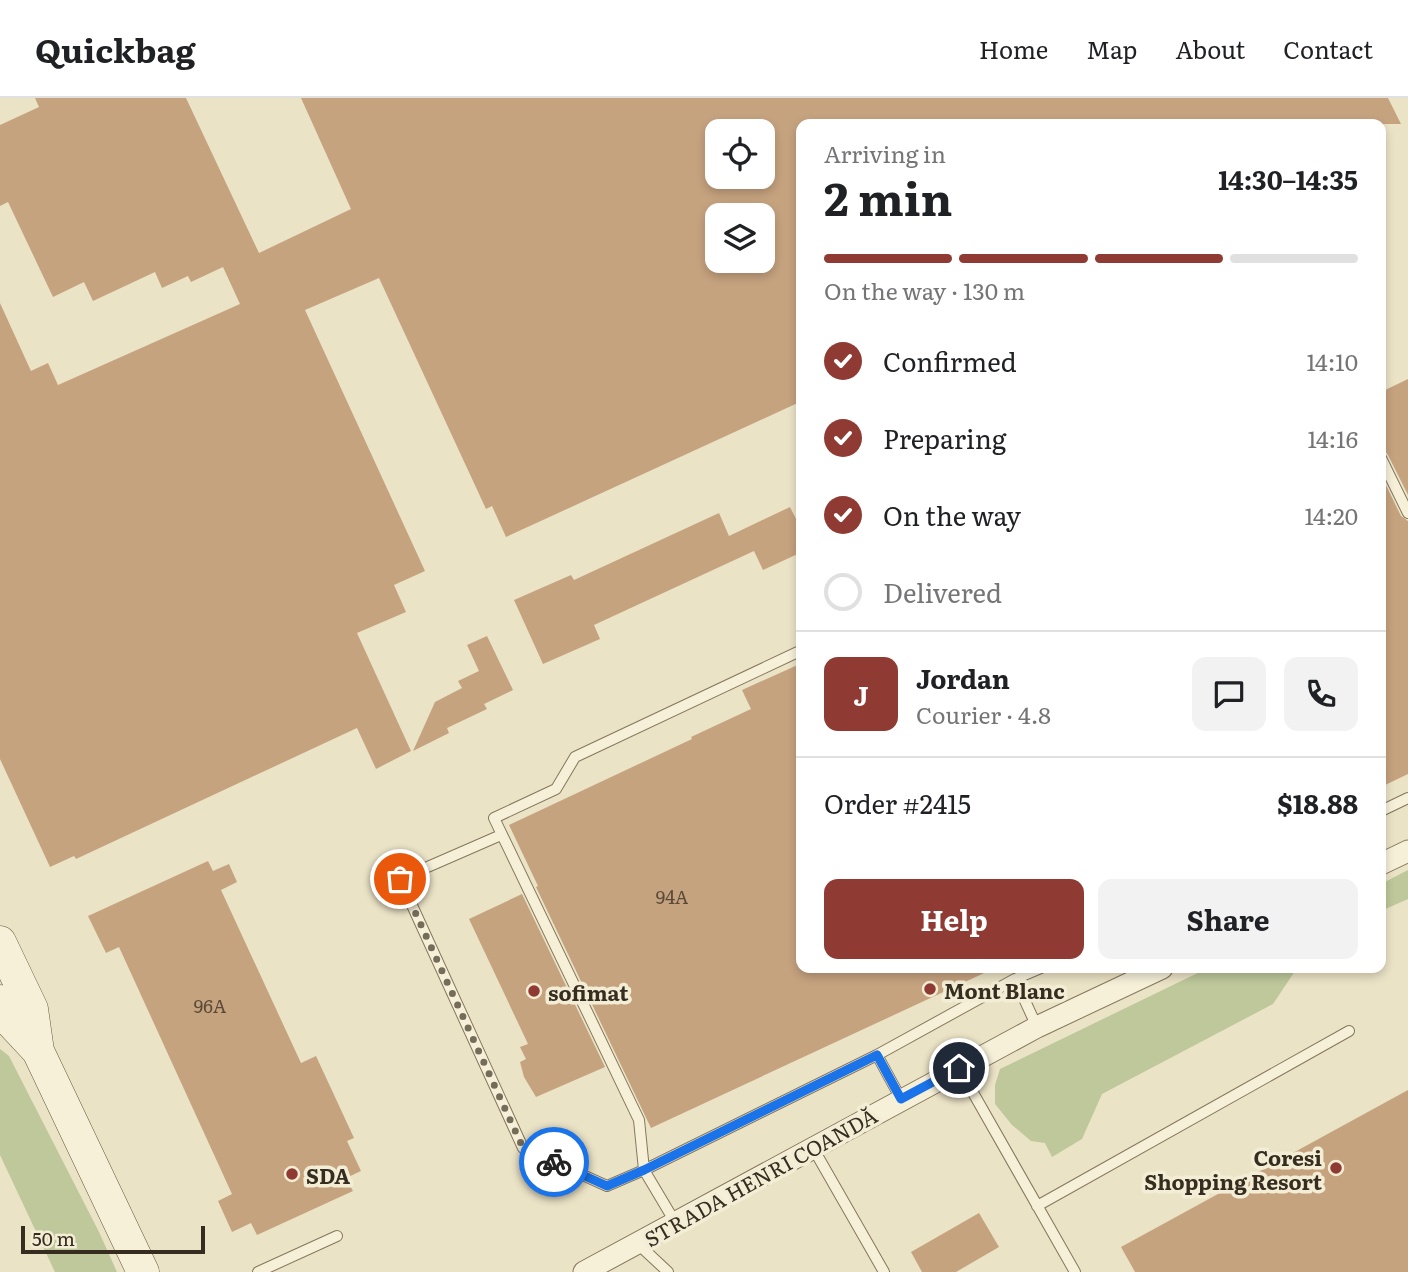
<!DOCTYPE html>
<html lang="en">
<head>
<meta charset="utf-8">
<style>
	:root { --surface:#fff; --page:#f2f2f2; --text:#202124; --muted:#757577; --line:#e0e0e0; --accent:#8f3a32 }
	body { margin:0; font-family:Literata,serif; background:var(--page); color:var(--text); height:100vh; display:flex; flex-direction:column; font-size:26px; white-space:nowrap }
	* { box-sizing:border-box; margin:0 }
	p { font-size:23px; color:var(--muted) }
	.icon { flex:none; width:38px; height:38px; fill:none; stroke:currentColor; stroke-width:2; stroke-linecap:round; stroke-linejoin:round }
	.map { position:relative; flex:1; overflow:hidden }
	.drawer { position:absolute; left:796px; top:21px; width:590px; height:854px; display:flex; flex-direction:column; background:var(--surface); border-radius:14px; box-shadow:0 4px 10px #0003 }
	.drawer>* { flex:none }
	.tools { position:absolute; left:705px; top:21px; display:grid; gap:14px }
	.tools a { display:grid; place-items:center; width:70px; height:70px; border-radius:14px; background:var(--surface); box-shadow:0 4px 10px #0003; font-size:35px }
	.scale { position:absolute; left:21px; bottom:18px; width:184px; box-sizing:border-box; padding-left:7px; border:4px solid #362d20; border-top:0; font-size:19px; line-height:24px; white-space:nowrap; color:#362d20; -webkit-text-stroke:5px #f3edd5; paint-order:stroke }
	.pin { position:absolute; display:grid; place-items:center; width:60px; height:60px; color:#fff; margin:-30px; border:4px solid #fff; border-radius:50%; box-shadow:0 2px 7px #0007 }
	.courier { position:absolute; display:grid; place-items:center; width:70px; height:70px; margin:-35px; border:5px solid #1a73e8; border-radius:50%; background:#fff; color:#222; box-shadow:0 2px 9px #0007 }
	.head em { font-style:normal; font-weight:700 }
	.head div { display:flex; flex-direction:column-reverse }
	.head { display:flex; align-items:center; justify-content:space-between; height:119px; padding:0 28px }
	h1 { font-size:46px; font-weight:700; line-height:52px }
	.bar { display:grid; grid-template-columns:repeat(4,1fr); gap:10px 7px; align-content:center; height:84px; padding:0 28px }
	.bar i { height:9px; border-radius:5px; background:var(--line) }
	.bar .current { background:var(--accent) }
	.bar p { grid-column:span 4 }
	.line { display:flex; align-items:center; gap:18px; padding:0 28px; border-top:2px solid var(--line) }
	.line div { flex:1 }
	.round { display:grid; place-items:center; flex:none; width:74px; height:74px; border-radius:14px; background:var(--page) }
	ol { padding:0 28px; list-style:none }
	li { display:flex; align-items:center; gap:21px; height:77px }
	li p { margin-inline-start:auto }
	li .icon { padding:7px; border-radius:50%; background:var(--accent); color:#fff; stroke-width:4 }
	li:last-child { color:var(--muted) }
	li i { width:38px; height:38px; border:4px solid var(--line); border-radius:50% }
	.action { display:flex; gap:14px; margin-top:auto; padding:14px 28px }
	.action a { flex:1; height:80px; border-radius:14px; background:var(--accent); color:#fff; font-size:28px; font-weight:700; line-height:80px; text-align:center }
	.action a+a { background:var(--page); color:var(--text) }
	header { display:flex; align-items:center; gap:42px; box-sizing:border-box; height:98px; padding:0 35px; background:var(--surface); border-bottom:2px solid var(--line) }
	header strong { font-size:33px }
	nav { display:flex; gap:38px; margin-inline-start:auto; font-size:24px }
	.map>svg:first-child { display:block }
</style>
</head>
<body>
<header>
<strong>Quickbag</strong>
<nav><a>Home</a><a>Map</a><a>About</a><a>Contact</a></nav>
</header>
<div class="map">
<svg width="1408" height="1174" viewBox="0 0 1408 1174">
	<rect width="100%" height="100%" fill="#ebe3c6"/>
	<!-- green -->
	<path fill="#bec89b" d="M 1408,772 L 1408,801 L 1381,813 L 1381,786 Z
		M 1208,870 L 1297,870 L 1273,906 L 1102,996 L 1082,1041 L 1052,1059 L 1045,1045 L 1031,1043 L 1012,1027 L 995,1006 L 995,987 L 1000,971 Z
		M 0,951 L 9,958 L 99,1134 L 117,1174 L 55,1174 L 0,1057 Z"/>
	<!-- building -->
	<path fill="#c6a37f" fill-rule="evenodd" d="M 35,0 L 186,0 L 259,155 L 351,111 L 301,0 L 1388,0 L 1401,26 L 802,26 L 802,303 L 506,439 L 492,408 L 486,411 L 379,180 L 305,212 L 425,473 L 394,487 L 406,514 L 357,535 L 411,653 L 376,671 L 357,630 L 76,761 L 74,758 L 50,769 L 0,661 L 0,205 L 31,273 L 48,265 L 58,287 L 240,206 L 223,169 L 191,184 L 188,178 L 162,190 L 155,174 L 93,203 L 84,184 L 53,199 L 8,104 L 0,108 L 0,27 L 39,9 ZM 718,33 L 763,33 L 763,79 L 718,79 ZM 718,117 L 763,117 L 763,163 L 718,163 Z
		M 1408,281 L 1408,397 L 1388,357 L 1385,353 L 1381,352 L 1381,294 Z
		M 1381,377 L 1401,418 L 1408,423 L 1408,676 L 1381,689 Z
		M 790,409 L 802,433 L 802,454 L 763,472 L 754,453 L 594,527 L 600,541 L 543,566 L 514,502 L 571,477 L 574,482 L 719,415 L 729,438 Z
		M 487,538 L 513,592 L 484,606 L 487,611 L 447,630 L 449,635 L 413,653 L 435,604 L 462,590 L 458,583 L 479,573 L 467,547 Z
		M 802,565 L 802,870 L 995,870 L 651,1030 L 536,789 L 538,788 L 509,727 L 692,641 L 691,639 L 751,611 L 742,592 Z
		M 208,763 L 213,773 L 229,766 L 237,784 L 221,792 L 301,965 L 316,958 L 354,1040 L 347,1043 L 361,1073 L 346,1080 L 353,1093 L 257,1137 L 251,1125 L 232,1134 L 218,1103 L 232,1096 L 119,849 L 106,855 L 88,818 Z
		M 522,796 L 605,969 L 536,999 L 524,979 L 520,964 L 526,961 L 520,949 L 528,946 L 469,821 Z
		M 1408,992 L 1408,1174 L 1135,1174 L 1121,1149 Z
		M 979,1115 L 999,1149 L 956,1174 L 922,1174 L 911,1154 Z"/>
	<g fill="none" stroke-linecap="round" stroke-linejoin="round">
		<defs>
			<path id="service" d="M 1381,360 L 1408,415
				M 1381,713 L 1408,700
				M 501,737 L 400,781 L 523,1050 L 607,1088 L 644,1072 L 877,957 L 1015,881 L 1041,870
				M 1015,881 L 1037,929
				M 877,957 L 901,1001
				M 959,970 L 1075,1174
				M 813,1050 L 884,1174
				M 1037,1108 L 1349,933
				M 675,1124 L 644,1072 L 639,1022 L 494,720 L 556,691 L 575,659 L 802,552
				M 637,1145 L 668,1174
				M 258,1174 L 337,1138"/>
			<path id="minor" d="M 1381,766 L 1408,753
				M 584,1174 L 1037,929 L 1162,870"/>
			<path id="secondary" d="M 0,844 L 32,911 L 38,953 L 143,1174
				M 0,903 L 9,922 L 38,953"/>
		</defs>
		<!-- service casing -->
		<use href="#service" stroke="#85765d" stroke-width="12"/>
		<!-- minor casing -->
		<use href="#minor" stroke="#85765d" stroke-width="23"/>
		<!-- secondary casing -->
		<use href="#secondary" stroke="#675740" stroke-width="33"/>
		<!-- service -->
		<use href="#service" stroke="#f6f0d9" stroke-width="10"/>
		<!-- minor -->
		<use href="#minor" stroke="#f6f0d9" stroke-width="21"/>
		<!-- secondary -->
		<use href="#secondary" stroke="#f6f0d9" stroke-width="32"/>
	</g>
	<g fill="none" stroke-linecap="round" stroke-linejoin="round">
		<!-- done -->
		<path stroke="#756d5a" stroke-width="7" stroke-dasharray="0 12.6" d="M 400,781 L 523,1050 L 554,1064"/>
		<!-- route -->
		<path stroke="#1a73e8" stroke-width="9" d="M 554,1064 L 607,1088 L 644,1072 L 877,957 L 901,1001 L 959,970"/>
	</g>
	<!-- markers -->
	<g fill="#8f3a32" stroke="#f3edd5" stroke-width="2.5">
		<circle cx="930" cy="891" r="7"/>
		<circle cx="534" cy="893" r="7"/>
		<circle cx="1336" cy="1070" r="7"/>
		<circle cx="292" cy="1076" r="7"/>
	</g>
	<g text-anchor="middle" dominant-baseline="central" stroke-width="7" stroke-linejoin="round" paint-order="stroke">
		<!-- number labels -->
		<g font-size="18" fill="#5a4a38">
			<text x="672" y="798">94A</text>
			<text x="210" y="907">96A</text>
		</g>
		<!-- poi labels -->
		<g font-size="21" font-weight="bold" fill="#362d20" stroke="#f3edd5" text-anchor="start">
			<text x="944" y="891">Mont Blanc</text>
			<text x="548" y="893">sofimat</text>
			<text x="1322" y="1058" text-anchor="end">Coresi<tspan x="1322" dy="24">Shopping Resort</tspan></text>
			<text x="306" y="1076">SDA</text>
		</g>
		<!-- street labels -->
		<g font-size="21" fill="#362d20" stroke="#f3edd5">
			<text transform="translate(760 1078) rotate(-29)">STRADA HENRI COANDĂ</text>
		</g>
	</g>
</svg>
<div class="tools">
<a><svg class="icon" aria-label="locate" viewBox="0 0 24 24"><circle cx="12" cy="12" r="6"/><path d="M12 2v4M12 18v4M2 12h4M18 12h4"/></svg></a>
<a><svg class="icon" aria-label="layers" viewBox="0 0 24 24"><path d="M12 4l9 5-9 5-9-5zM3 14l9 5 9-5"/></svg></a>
</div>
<div class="scale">50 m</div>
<div class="pin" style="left:400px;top:781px;background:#ea580c"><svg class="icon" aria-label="bag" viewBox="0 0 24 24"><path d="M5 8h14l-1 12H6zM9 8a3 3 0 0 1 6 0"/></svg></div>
<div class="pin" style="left:959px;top:970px;background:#1f2937"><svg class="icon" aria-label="home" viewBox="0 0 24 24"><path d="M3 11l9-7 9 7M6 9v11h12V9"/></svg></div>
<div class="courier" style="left:554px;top:1064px"><svg class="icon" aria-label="bike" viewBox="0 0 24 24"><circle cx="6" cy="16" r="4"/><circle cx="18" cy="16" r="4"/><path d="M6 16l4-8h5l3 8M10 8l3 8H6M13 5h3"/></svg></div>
<section class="drawer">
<div class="head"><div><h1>2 min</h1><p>Arriving in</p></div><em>14:30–14:35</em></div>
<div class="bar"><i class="current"></i><i class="current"></i><i class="current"></i><i></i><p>On the way · 130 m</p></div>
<ol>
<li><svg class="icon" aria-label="check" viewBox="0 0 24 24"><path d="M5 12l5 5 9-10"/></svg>Confirmed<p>14:10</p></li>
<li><svg class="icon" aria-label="check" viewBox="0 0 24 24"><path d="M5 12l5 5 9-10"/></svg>Preparing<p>14:16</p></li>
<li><svg class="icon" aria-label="check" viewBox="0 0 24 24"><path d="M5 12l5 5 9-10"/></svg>On the way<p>14:20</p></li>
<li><i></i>Delivered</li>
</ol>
<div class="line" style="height:126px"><b class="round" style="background:var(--accent);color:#fff">J</b><div><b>Jordan</b><p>Courier · 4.8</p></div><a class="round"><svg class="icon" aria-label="chat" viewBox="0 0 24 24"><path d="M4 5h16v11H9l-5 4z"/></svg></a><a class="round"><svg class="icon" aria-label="phone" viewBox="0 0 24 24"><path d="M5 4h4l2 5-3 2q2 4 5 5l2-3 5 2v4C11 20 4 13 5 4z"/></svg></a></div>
<div class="line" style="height:91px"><div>Order #2415</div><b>$18.88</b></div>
<div class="action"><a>Help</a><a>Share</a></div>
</section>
</div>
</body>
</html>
